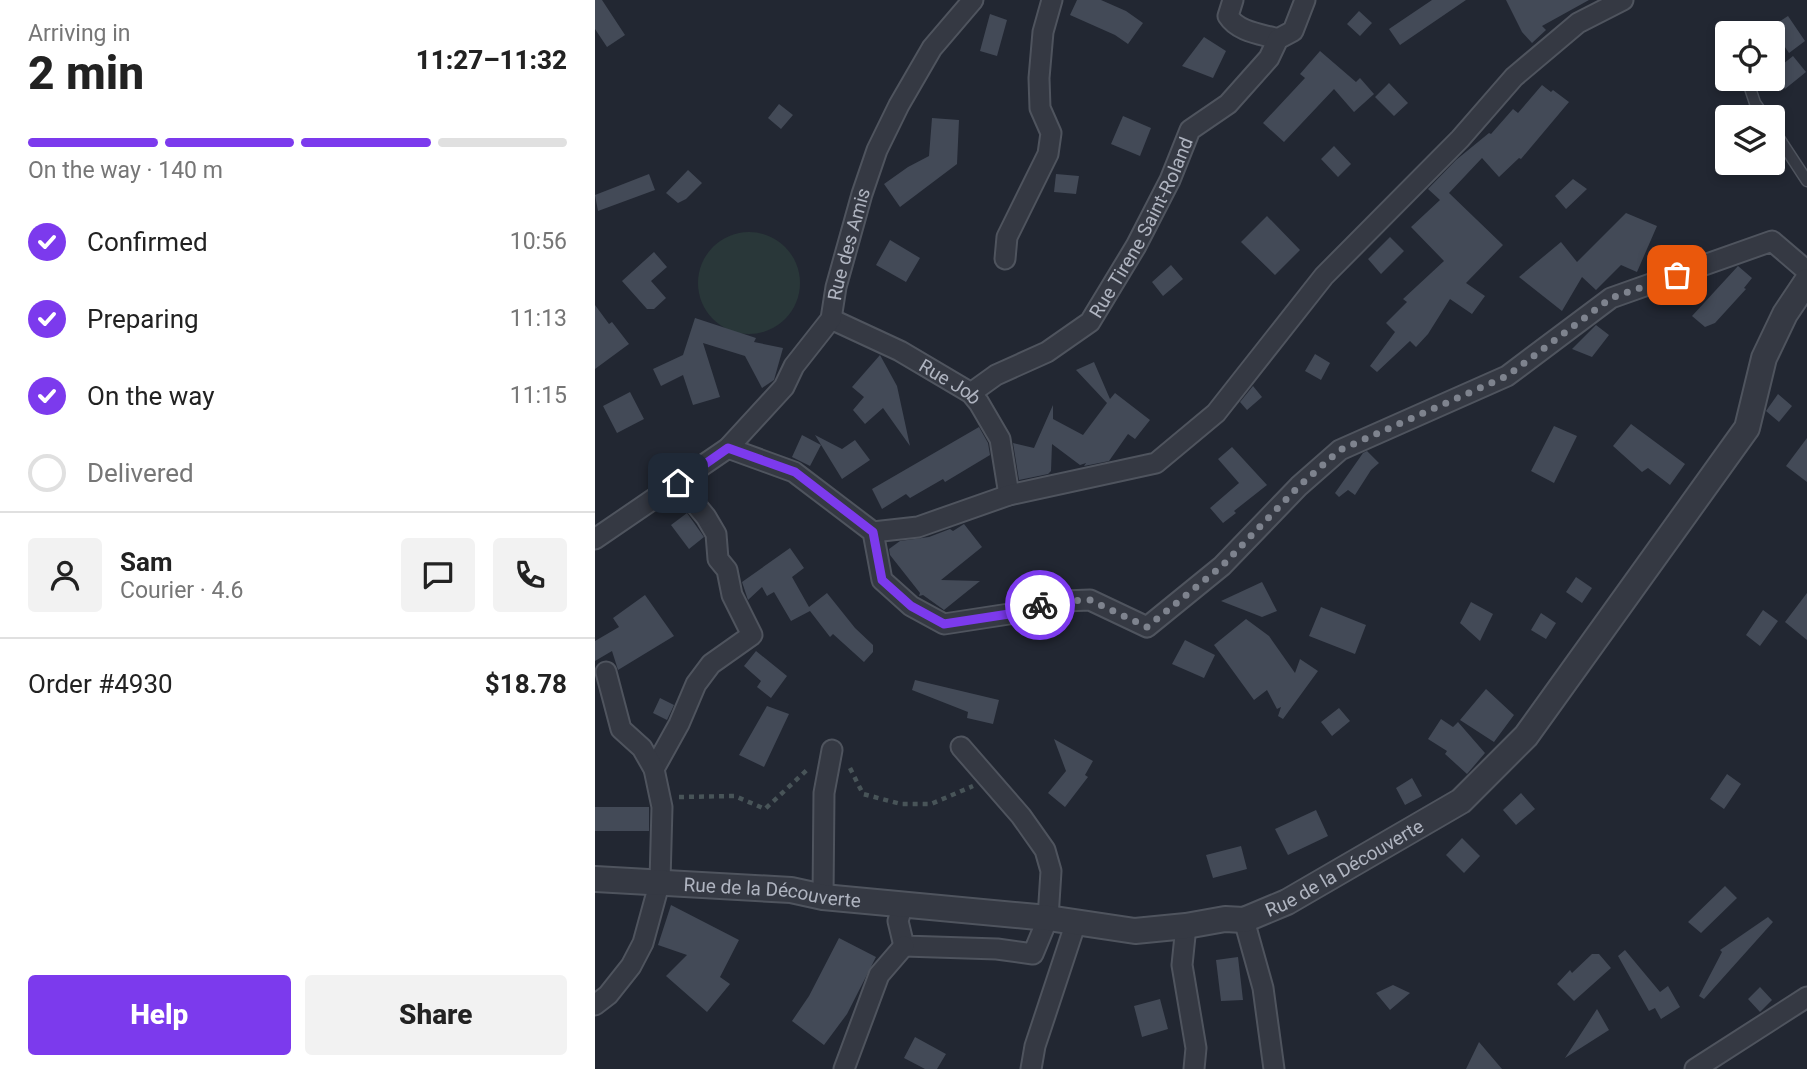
<!DOCTYPE html>
<html lang="en">
<head>
<meta charset="utf-8">
<style>
	:root { --surface:#fff; --page:#f2f2f2; --text:#222; --muted:#767676; --line:#e0e0e0; --accent:#7c3aed }
	body { margin:0; font-family:Roboto,sans-serif; background:var(--page); color:var(--text); height:100vh; display:flex; flex-direction:column; font-size:26px; white-space:nowrap }
	* { box-sizing:border-box; margin:0 }
	p { font-size:23px; color:var(--muted) }
	.icon { flex:none; width:38px; height:38px; fill:none; stroke:currentColor; stroke-width:2; stroke-linecap:round; stroke-linejoin:round }
	.map { position:relative; flex:1; overflow:hidden }
	.sheet { display:flex; flex-direction:column; background:var(--surface); width:595px }
	.sheet>* { flex:none }
	.controls { position:absolute; left:1120px; top:21px; display:grid; gap:14px }
	.controls a { display:grid; place-items:center; width:70px; height:70px; border-radius:7px; background:var(--surface); box-shadow:0 4px 10px #0003; font-size:35px }
	.pin { position:absolute; display:grid; place-items:center; width:60px; height:60px; color:#fff; margin:-30px; border-radius:14px; box-shadow:0 4px 10px #0006 }
	.courier { position:absolute; display:grid; place-items:center; width:70px; height:70px; margin:-35px; border:5px solid #7c3aed; border-radius:50%; background:#fff; color:#222; box-shadow:0 2px 9px #0007 }
	.head em { font-style:normal; font-weight:800 }
	.head div { display:flex; flex-direction:column-reverse }
	.head { display:flex; align-items:center; justify-content:space-between; height:119px; padding:0 28px }
	h1 { font-size:46px; font-weight:800; line-height:52px }
	.bar { display:grid; grid-template-columns:repeat(4,1fr); gap:10px 7px; align-content:center; height:84px; padding:0 28px }
	.bar i { height:9px; border-radius:5px; background:var(--line) }
	.bar .on { background:var(--accent) }
	.bar p { grid-column:span 4 }
	.line { display:flex; align-items:center; gap:18px; padding:0 28px; border-top:2px solid var(--line) }
	.line div { flex:1 }
	.round { display:grid; place-items:center; flex:none; width:74px; height:74px; border-radius:7px; background:var(--page) }
	ol { padding:0 28px; list-style:none }
	li { display:flex; align-items:center; gap:21px; height:77px }
	li p { margin-inline-start:auto }
	li .icon { padding:7px; border-radius:50%; background:var(--accent); color:#fff; stroke-width:4 }
	li:last-child { color:var(--muted) }
	li i { width:38px; height:38px; border:4px solid var(--line); border-radius:50% }
	.primary-button { display:flex; gap:14px; margin-top:auto; padding:14px 28px }
	.primary-button a { flex:1; height:80px; border-radius:7px; background:var(--accent); color:#fff; font-size:28px; font-weight:800; line-height:80px; text-align:center }
	.primary-button a+a { background:var(--page); color:var(--text) }
	main { display:flex; flex:1; min-height:0 }
	.map>svg:first-child { display:block }
</style>
</head>
<body>
<main>
<section class="sheet">
<div class="head"><div><h1>2 min</h1><p>Arriving in</p></div><em>11:27–11:32</em></div>
<div class="bar"><i class="on"></i><i class="on"></i><i class="on"></i><i></i><p>On the way · 140 m</p></div>
<ol>
<li><svg class="icon" aria-label="check" viewBox="0 0 24 24"><path d="M5 12l5 5 9-10"/></svg>Confirmed<p>10:56</p></li>
<li><svg class="icon" aria-label="check" viewBox="0 0 24 24"><path d="M5 12l5 5 9-10"/></svg>Preparing<p>11:13</p></li>
<li><svg class="icon" aria-label="check" viewBox="0 0 24 24"><path d="M5 12l5 5 9-10"/></svg>On the way<p>11:15</p></li>
<li><i></i>Delivered</li>
</ol>
<div class="line" style="height:126px"><a class="round"><svg class="icon" aria-label="person" viewBox="0 0 24 24"><circle cx="12" cy="8" r="4"/><path d="M4 21q1-7 8-7t8 7"/></svg></a><div><b>Sam</b><p>Courier · 4.6</p></div><a class="round"><svg class="icon" aria-label="chat" viewBox="0 0 24 24"><path d="M4 5h16v11H9l-5 4z"/></svg></a><a class="round"><svg class="icon" aria-label="phone" viewBox="0 0 24 24"><path d="M5 4h4l2 5-3 2q2 4 5 5l2-3 5 2v4C11 20 4 13 5 4z"/></svg></a></div>
<div class="line" style="height:91px"><div>Order #4930</div><b>$18.78</b></div>
<div class="primary-button"><a>Help</a><a>Share</a></div>
</section>
<div class="map">
<svg width="1212" height="1069" viewBox="0 0 1212 1069">
	<rect width="100%" height="100%" fill="#222732"/>
	<!-- green -->
	<path fill="#293739" d="M103 283a51 51 0 1 1 102 0a51 51 0 1 1-102 0Z"/>
	<!-- building -->
	<path fill="#434a57" d="M 0,0 L 7,0 L 30,35 L 12,47 L 0,29 Z
		M 482,0 L 506,0 L 531,11 L 548,23 L 533,44 L 520,35 L 475,15 Z
		M 837,0 L 871,0 L 805,45 L 794,29 Z
		M 911,0 L 994,0 L 947,26 L 951,30 L 937,43 L 927,32 Z
		M 764,11 L 777,23 L 765,36 L 752,24 Z
		M 395,14 L 412,20 L 402,56 L 385,51 Z
		M 1193,16 L 1210,41 L 1194,53 L 1176,27 Z
		M 609,37 L 631,51 L 618,78 L 587,66 Z
		M 725,51 L 761,82 L 765,78 L 779,94 L 759,112 L 739,89 L 689,142 L 668,123 L 710,78 L 705,74 Z
		M 1198,56 L 1211,72 L 1190,89 L 1178,72 Z
		M 794,83 L 813,103 L 799,116 L 780,97 Z
		M 947,85 L 956,92 L 958,90 L 974,102 L 926,159 L 924,158 L 904,177 L 887,158 L 854,193 L 908,245 L 871,283 L 890,296 L 877,314 L 855,299 L 833,334 L 821,347 L 815,341 L 782,372 L 775,366 L 800,332 L 791,323 L 812,302 L 808,299 L 849,261 L 816,227 L 845,200 L 833,189 L 861,160 L 894,133 L 896,134 L 918,109 L 923,113 Z
		M 184,104 L 198,115 L 186,129 L 173,118 Z
		M 528,116 L 556,128 L 545,156 L 516,144 Z
		M 337,118 L 364,120 L 362,164 L 305,207 L 289,184 L 313,167 L 334,156 Z
		M 739,146 L 756,164 L 743,177 L 726,159 Z
		M 93,170 L 107,183 L 91,199 L 83,203 L 71,193 Z
		M 54,174 L 60,190 L 3,211 L 0,195 Z
		M 461,174 L 484,176 L 481,194 L 459,192 Z
		M 978,179 L 992,189 L 971,209 L 960,196 Z
		M 1031,213 L 1062,226 L 1042,272 L 1026,265 L 1001,290 L 987,277 L 967,311 L 924,277 L 966,242 L 982,262 Z
		M 672,216 L 705,250 L 680,275 L 646,242 Z
		M 795,237 L 809,251 L 786,274 L 773,259 Z
		M 295,240 L 325,258 L 311,282 L 281,265 Z
		M 59,252 L 72,267 L 56,281 L 71,298 L 59,309 L 52,309 L 27,281 Z
		M 576,265 L 588,279 L 568,296 L 557,282 Z
		M 1143,266 L 1157,278 L 1149,288 L 1151,289 L 1120,323 L 1110,327 L 1097,316 Z
		M 0,305 L 14,324 L 17,322 L 34,344 L 0,369 Z
		M 100,318 L 161,338 L 159,342 L 188,348 L 179,380 L 167,388 L 150,356 L 108,343 L 125,397 L 98,405 L 88,375 L 66,386 L 58,369 L 88,355 Z
		M 1001,325 L 1014,335 L 997,357 L 977,349 Z
		M 720,354 L 735,363 L 726,380 L 710,371 Z
		M 285,355 L 302,386 L 315,446 L 288,408 L 270,424 L 258,410 L 269,397 L 257,387 Z
		M 499,362 L 515,399 L 520,393 L 555,420 L 540,439 L 533,434 L 514,461 L 489,466 L 491,463 L 485,465 L 457,444 L 456,471 L 453,474 L 424,480 L 418,443 L 439,448 L 458,405 L 458,419 L 488,435 L 512,403 L 481,370 Z
		M 658,386 L 667,397 L 652,410 L 645,402 Z
		M 35,392 L 49,419 L 22,433 L 8,406 Z
		M 1183,394 L 1197,406 L 1184,422 L 1171,411 Z
		M 1036,424 L 1090,464 L 1075,485 L 1053,468 L 1047,472 L 1018,446 Z
		M 959,426 L 982,436 L 959,483 L 936,471 Z
		M 384,427 L 393,443 L 395,455 L 350,482 L 348,479 L 315,498 L 311,494 L 287,509 L 277,489 Z
		M 207,435 L 226,445 L 215,466 L 197,457 Z
		M 220,435 L 247,449 L 260,440 L 275,460 L 247,479 Z
		M 1212,438 L 1212,482 L 1191,466 Z
		M 637,447 L 672,485 L 639,511 L 641,513 L 628,523 L 615,508 L 644,483 L 623,459 Z
		M 772,451 L 784,463 L 776,470 L 760,495 L 753,490 L 744,497 L 740,493 L 768,453 Z
		M 92,513 L 109,537 L 94,549 L 76,525 Z
		M 369,524 L 387,547 L 346,580 L 385,581 L 349,610 L 328,595 L 324,596 L 325,593 L 295,555 L 294,549 L 305,541 L 334,537 L 355,529 L 358,531 Z
		M 195,548 L 209,568 L 197,577 L 214,607 L 232,593 L 260,628 L 278,645 L 278,652 L 269,662 L 238,634 L 235,637 L 215,611 L 196,621 L 179,592 L 172,596 L 167,587 L 153,600 L 147,582 Z
		M 981,577 L 997,588 L 987,603 L 971,592 Z
		M 667,582 L 682,611 L 667,617 L 626,601 Z
		M 1212,593 L 1212,640 L 1190,622 Z
		M 50,595 L 79,636 L 23,670 L 17,651 L 0,661 L 0,641 L 24,627 L 18,618 Z
		M 876,602 L 898,614 L 885,641 L 865,623 Z
		M 726,607 L 771,625 L 760,654 L 714,636 Z
		M 1168,610 L 1183,621 L 1165,646 L 1151,635 Z
		M 946,613 L 961,623 L 951,639 L 936,630 Z
		M 651,619 L 674,636 L 700,673 L 705,659 L 723,671 L 688,719 L 683,716 L 686,707 L 682,709 L 672,690 L 659,700 L 619,645 Z
		M 590,640 L 620,655 L 609,678 L 577,664 Z
		M 161,651 L 192,676 L 176,698 L 162,687 L 166,681 L 149,666 Z
		M 320,680 L 404,700 L 398,724 L 372,718 L 373,712 L 317,690 Z
		M 891,689 L 919,715 L 899,742 L 865,720 Z
		M 65,698 L 79,705 L 72,720 L 58,713 Z
		M 172,706 L 194,714 L 169,767 L 144,755 Z
		M 744,708 L 755,721 L 737,736 L 726,722 Z
		M 846,719 L 858,727 L 863,722 L 890,753 L 872,774 L 850,754 L 852,751 L 833,739 Z
		M 459,739 L 498,761 L 490,775 L 493,777 L 470,807 L 453,793 L 471,771 Z
		M 1132,774 L 1146,784 L 1129,809 L 1115,799 Z
		M 817,778 L 827,796 L 810,805 L 801,788 Z
		M 926,793 L 940,809 L 921,825 L 908,810 Z
		M 0,807 L 54,807 L 54,831 L 0,831 Z
		M 721,810 L 733,836 L 693,855 L 680,829 Z
		M 867,838 L 885,856 L 869,873 L 851,855 Z
		M 646,846 L 652,869 L 618,878 L 611,855 Z
		M 1130,886 L 1142,898 L 1106,933 L 1093,922 Z
		M 76,905 L 144,940 L 125,977 L 135,984 L 112,1012 L 71,976 L 92,955 L 63,945 Z
		M 1173,917 L 1178,922 L 1109,999 L 1104,996 L 1127,952 L 1125,950 Z
		M 244,938 L 281,957 L 252,1014 L 229,1045 L 197,1021 L 214,996 Z
		M 1030,950 L 1065,992 L 1073,986 L 1085,1007 L 1066,1019 L 1060,1008 L 1054,1011 L 1023,956 Z
		M 997,954 L 1004,954 L 1016,968 L 979,1001 L 962,984 L 975,970 L 977,973 Z
		M 643,957 L 648,1000 L 626,1001 L 621,960 Z
		M 798,985 L 815,993 L 795,1010 L 781,993 Z
		M 1165,987 L 1177,1000 L 1165,1012 L 1153,999 Z
		M 565,999 L 573,1029 L 547,1037 L 539,1006 Z
		M 1002,1009 L 1014,1030 L 970,1058 Z
		M 320,1037 L 351,1054 L 342,1069 L 330,1069 L 309,1058 Z
		M 884,1042 L 907,1069 L 871,1069 Z"/>
	<g fill="none" stroke-linecap="round" stroke-linejoin="round">
		<defs>
			<path id="service" d="M 1152,79 L 1160,103 L 1170,117
				M 1178,129 L 1212,181"/>
			<g id="minor">
				<path d="M 638,0 L 633,16 C 643,32 666,34 683,39"/>
				<path d="M 410,259 L 412,237 L 453,154 L 456,133 L 445,108 L 444,78 L 448,32 L 457,0"/>
				<path id="s1" d="M 236,319 L 305,351 L 376,393 L 384,403 L 405,439 L 414,495"/>
				<path id="s2" d="M 376,393 L 401,375 L 452,352 L 495,322 L 541,246 L 575,180 L 595,130 L 633,104 L 674,58 L 683,39 L 698,31 L 710,0"/>
				<path d="M 133,448 L 199,472 L 278,532 L 287,580 L 316,606 L 349,624 L 414,614 L 437,606 L 469,601 L 495,600 L 552,627 L 627,566 L 704,486 L 745,450 L 912,376 L 1016,298 L 1177,241 L 1212,271"/>
				<path d="M 278,532 L 323,527 L 414,495 L 561,463 L 621,413 L 729,276 L 865,139 L 919,77 L 983,23 L 1028,0"/>
				<path id="s3" d="M 0,539 L 133,448 L 189,387 L 199,366 L 236,319 L 241,287 L 267,194 L 282,150 L 304,105 L 337,48 L 378,0"/>
				<path d="M 59,769 L 84,724 L 101,684 L 116,664 L 157,635 L 137,595 L 132,570 L 123,559 L 121,534 L 111,517 L 83,483"/>
				<path d="M 228,897 L 229,793 L 237,750"/>
				<path d="M 308,904 L 303,921 L 309,946 L 402,949 L 438,954 L 453,918 L 456,871 L 450,850 L 426,816 L 366,747"/>
				<path d="M 649,920 L 668,988 L 679,1069"/>
				<path d="M 591,926 L 587,965 L 601,1048 L 599,1069"/>
				<path d="M 0,1005 L 13,995 L 36,966 L 48,943 L 65,881 L 67,807 L 59,769 L 47,748 L 26,729 L 11,672"/>
				<path d="M 249,1069 L 284,975 L 309,946"/>
				<path d="M 436,1069 L 440,1046 L 481,922"/>
				<path d="M 1100,1069 L 1212,997"/>
			</g>
			<g id="tertiary">
				<path id="s4" d="M 0,879 L 196,890 L 228,897 L 453,918 L 540,931 L 591,926 L 630,919 L 649,920 L 692,902 L 866,801 L 931,736 L 1152,428 L 1169,358 L 1190,314 L 1212,281"/>
			</g>
		</defs>
		<!-- service casing -->
		<use href="#service" stroke="#4f545e" stroke-width="13"/>
		<!-- minor casing -->
		<use href="#minor" stroke="#4f545e" stroke-width="23"/>
		<!-- tertiary casing -->
		<use href="#tertiary" stroke="#4f545e" stroke-width="28"/>
		<!-- path -->
		<path stroke="#485458" stroke-width="4.5" stroke-dasharray="5 5" stroke-linecap="butt" d="M 255,768 L 268,794 L 306,804 L 336,804 L 378,786
			M 84,797 L 140,796 L 170,809 L 214,768"/>
		<!-- service -->
		<use href="#service" stroke="#353943" stroke-width="10"/>
		<!-- minor -->
		<use href="#minor" stroke="#353943" stroke-width="19"/>
		<!-- tertiary -->
		<use href="#tertiary" stroke="#353943" stroke-width="24"/>
	</g>
	<g fill="none" stroke-linecap="round" stroke-linejoin="round">
		<!-- done -->
		<path stroke="#7e838e" stroke-width="7" stroke-dasharray="0 12.6" d="M 445,605 L 469,601 L 495,600 L 552,627 L 627,566 L 704,486 L 745,450 L 912,376 L 1016,298 L 1082,275"/>
		<!-- route -->
		<path stroke="#7c3aed" stroke-width="9" d="M 83,483 L 133,448 L 200,472 L 278,532 L 287,580 L 316,606 L 349,624 L 414,614 L 445,605"/>
	</g>
	<g text-anchor="middle" dominant-baseline="central" stroke-width="5" stroke-linejoin="round" paint-order="stroke">
		<!-- street labels -->
		<g font-size="19" fill="#afb4c0" stroke="#1a1e28">
			<text stroke="none"><textPath href="#s2" startOffset="247">Rue Tirene Saint-Roland</textPath></text>
			<text stroke="none"><textPath href="#s3" startOffset="404">Rue des Amis</textPath></text>
			<text stroke="none"><textPath href="#s1" startOffset="135">Rue Job</textPath></text>
			<text stroke="none"><textPath href="#s4" startOffset="766">Rue de la Découverte</textPath></text>
			<text stroke="none"><textPath href="#s4" startOffset="178">Rue de la Découverte</textPath></text>
		</g>
	</g>
</svg>
<div class="controls">
<a><svg class="icon" aria-label="locate" viewBox="0 0 24 24"><circle cx="12" cy="12" r="6"/><path d="M12 2v4M12 18v4M2 12h4M18 12h4"/></svg></a>
<a><svg class="icon" aria-label="layers" viewBox="0 0 24 24"><path d="M12 4l9 5-9 5-9-5zM3 14l9 5 9-5"/></svg></a>
</div>
<div class="pin" style="left:1082px;top:275px;background:#ea580c"><svg class="icon" aria-label="bag" viewBox="0 0 24 24"><path d="M5 8h14l-1 12H6zM9 8a3 3 0 0 1 6 0"/></svg></div>
<div class="pin" style="left:83px;top:483px;background:#1f2937"><svg class="icon" aria-label="home" viewBox="0 0 24 24"><path d="M3 11l9-7 9 7M6 9v11h12V9"/></svg></div>
<div class="courier" style="left:445px;top:605px"><svg class="icon" aria-label="bike" viewBox="0 0 24 24"><circle cx="6" cy="16" r="4"/><circle cx="18" cy="16" r="4"/><path d="M6 16l4-8h5l3 8M10 8l3 8H6M13 5h3"/></svg></div>
</div>
</main>
</body>
</html>
